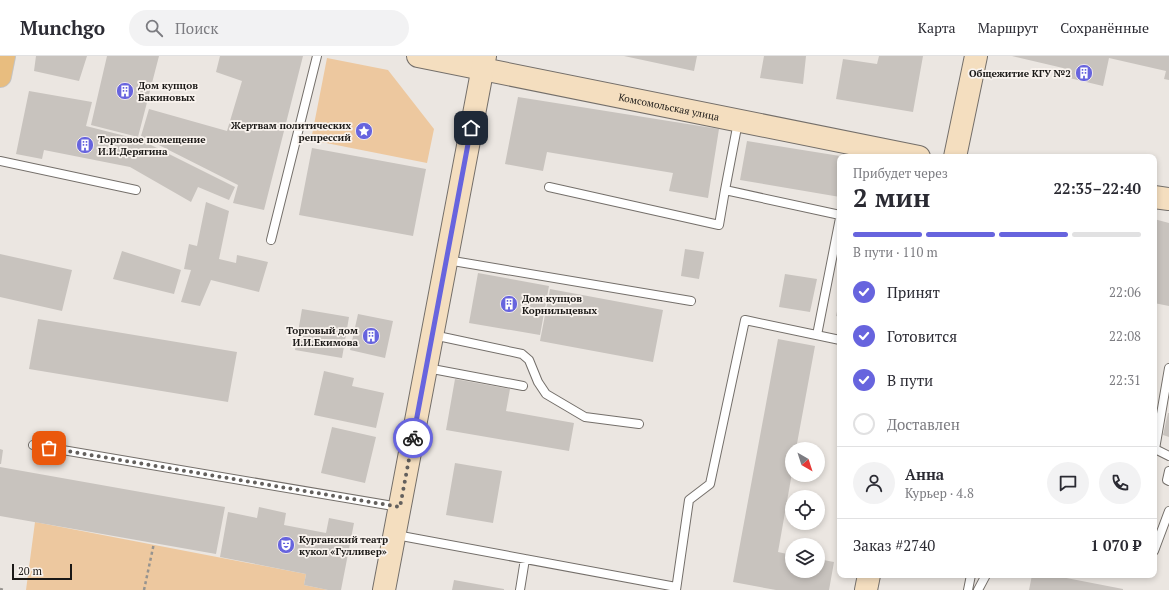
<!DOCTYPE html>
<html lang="ru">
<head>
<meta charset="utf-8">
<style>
	:root { --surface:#fff; --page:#f2f2f3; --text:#2b2b33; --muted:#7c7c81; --line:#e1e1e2; --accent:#6764de }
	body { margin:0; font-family:"PT Serif",serif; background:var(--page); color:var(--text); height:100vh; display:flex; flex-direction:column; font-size:15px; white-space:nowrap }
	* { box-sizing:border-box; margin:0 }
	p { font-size:13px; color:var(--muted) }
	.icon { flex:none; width:22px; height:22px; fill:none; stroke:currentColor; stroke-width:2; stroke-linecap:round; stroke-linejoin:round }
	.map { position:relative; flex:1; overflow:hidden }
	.sheet { position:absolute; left:837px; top:98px; width:320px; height:424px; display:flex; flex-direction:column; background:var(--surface); border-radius:8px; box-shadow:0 2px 6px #0003 }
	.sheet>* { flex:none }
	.needle { width:26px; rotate:141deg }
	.buttons { position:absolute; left:785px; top:386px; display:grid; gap:8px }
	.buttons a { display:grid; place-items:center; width:40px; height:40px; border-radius:50%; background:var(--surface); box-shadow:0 2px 6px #0003; font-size:20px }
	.scale { position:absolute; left:12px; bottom:10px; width:60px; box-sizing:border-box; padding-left:4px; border:2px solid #1a1816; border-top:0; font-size:11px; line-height:14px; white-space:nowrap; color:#1a1816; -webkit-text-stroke:3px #f9f3ee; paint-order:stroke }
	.pin { position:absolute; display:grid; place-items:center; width:34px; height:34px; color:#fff; margin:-17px; border-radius:8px; box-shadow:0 2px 6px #0006 }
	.courier { position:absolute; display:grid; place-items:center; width:40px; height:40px; margin:-20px; border:3px solid #6764de; border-radius:50%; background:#fff; color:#222; box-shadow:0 1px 5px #0007 }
	.overview em { font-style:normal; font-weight:700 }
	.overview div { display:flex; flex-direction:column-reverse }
	.overview { display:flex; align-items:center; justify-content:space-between; height:68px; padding:0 16px }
	h1 { font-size:26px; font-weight:700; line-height:30px }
	.bar { display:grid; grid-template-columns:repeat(4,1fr); gap:6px 4px; align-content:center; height:48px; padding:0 16px }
	.bar i { height:5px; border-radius:3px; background:var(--line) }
	.bar .on { background:var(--accent) }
	.bar p { grid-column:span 4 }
	.line { display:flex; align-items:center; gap:10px; padding:0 16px; border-top:1px solid var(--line) }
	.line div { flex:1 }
	.round { display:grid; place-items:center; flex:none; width:42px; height:42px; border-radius:21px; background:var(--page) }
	ol { padding:0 16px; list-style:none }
	li { display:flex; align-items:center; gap:12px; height:44px }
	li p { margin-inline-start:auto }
	li .icon { padding:4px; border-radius:50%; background:var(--accent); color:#fff; stroke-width:4 }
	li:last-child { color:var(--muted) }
	li i { width:22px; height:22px; border:2px solid var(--line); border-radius:50% }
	header { display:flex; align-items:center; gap:24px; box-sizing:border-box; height:56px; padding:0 20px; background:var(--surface); border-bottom:1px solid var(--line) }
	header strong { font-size:19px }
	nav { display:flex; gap:22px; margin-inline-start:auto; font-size:14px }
	.search { width:280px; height:36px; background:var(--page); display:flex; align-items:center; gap:10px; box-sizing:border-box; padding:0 14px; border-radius:22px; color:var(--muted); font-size:15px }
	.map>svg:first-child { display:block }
</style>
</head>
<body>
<header>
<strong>Munchgo</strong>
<div class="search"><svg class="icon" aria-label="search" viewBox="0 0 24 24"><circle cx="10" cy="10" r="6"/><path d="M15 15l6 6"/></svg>Поиск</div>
<nav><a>Карта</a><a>Маршрут</a><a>Сохранённые</a></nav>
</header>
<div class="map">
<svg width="1169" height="534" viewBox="0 0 1169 534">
	<rect width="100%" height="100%" fill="#ebe6e1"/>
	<!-- green -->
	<path fill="#edc89f" d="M 327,2 L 388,14 L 434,73 L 427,107 L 311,84 Z
		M 35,466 L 306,518 L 304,529 L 328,534 L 26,534 Z"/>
	<!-- building -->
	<path fill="#c8c3be" d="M 36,0 L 87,0 L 79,25 L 34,15 Z
		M 107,0 L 159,0 L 138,81 L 91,69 Z
		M 220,0 L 303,0 L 264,154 L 233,147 L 238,129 L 141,80 L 149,53 L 227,75 L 242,25 L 216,16 Z
		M 624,0 L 697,0 L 694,15 Z
		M 764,0 L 806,0 L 803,28 L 760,22 Z
		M 879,0 L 923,0 L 913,56 L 836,43 L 843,3 L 877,8 Z
		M 1012,0 L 1169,0 L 1169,24 L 1164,23 L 1166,15 L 1109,2 L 1103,30 L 1061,20 L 1063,12 Z
		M 29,35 L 92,46 L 86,70 L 141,84 L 235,131 L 229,144 L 198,131 L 191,146 L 130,111 L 44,94 L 42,103 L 16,98 Z
		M 518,41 L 719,73 L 708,142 L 669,135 L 673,117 L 547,96 L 543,115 L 505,108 Z
		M 747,85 L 840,100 L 840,141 L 740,124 Z
		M 312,92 L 426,113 L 413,180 L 299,159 Z
		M 206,146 L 229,155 L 219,203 L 236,207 L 237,199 L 268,206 L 259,236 L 211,224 L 200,250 L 181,246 L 191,214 L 184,213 L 189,188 L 197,190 Z
		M 1154,163 L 1169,167 L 1169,250 L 1154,247 Z
		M 685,193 L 704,196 L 699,223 L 681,220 Z
		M 122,195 L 181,214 L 174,238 L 113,223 Z
		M 0,198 L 72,214 L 62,255 L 0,241 Z
		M 478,217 L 549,230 L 540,279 L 469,267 Z
		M 785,218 L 817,223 L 810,256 L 779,251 Z
		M 550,233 L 663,254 L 653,306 L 540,285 Z
		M 839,246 L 840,246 L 840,261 L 836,260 Z
		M 302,253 L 349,261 L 342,302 L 295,294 Z
		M 358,258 L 393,265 L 385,302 L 350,294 Z
		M 38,263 L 237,296 L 228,346 L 29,313 Z
		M 778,283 L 815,290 L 796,393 L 792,393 L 792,417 L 778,496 L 792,499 L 792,515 L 818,515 L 818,503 L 834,506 L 829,534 L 776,534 L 733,526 Z
		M 324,315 L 354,322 L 352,330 L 384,337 L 376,372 L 314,359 Z
		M 455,323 L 510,333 L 506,355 L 574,367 L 569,395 L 446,374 Z
		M 1168,357 L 1169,357 L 1169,381 L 1163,379 Z
		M 332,371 L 376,381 L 365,427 L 321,417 Z
		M 0,393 L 3,394 L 1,408 L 0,408 Z
		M 455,407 L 502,415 L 493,467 L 446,459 Z
		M 0,411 L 225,451 L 216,498 L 0,460 Z
		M 259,451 L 286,457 L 284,469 L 326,477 L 329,462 L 354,467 L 341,534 L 328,534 L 304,529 L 306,518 L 220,501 L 228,456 L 257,462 Z
		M 1032,519 L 1051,519 L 1123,533 L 1123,534 L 1029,534 Z
		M 454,524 L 504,533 L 504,534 L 452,534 Z"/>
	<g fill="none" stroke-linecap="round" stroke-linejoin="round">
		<defs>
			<path id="lane" d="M 738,66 L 725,134 L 840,159
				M 0,105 L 136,134
				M 549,131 L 719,169 L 725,134
				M 271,184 L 317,0
				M 447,204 L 691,245
				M 433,279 L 522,298 L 529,304 L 538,326 L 546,338 L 585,361 L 639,368
				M 817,279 L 840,162
				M 427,312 L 523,330
				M 1169,312 L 1155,393 L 1169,400
				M 33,389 L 399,451
				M 1169,415 L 1167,424 L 1169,425
				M 396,479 L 676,531
				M 1154,495 L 1169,455
				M 520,534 L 525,503
				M 676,534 L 689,444 L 710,428 L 745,264 L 840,284
				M 968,534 L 971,519
				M 978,534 L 986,519"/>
			<g id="secondary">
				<path id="s1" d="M 418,0 L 919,101"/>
				<path d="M 955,101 L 976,0"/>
				<path d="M 1154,141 L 1169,143"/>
				<path d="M 384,534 L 485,0"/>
				<path d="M 866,534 L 869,519"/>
			</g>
			<path id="primary" d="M 0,20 L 4,0"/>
		</defs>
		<!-- lane casing -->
		<use href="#lane" stroke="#746f6a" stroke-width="10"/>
		<!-- secondary casing -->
		<use href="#secondary" stroke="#746f6a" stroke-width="24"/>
		<!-- primary casing -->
		<use href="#primary" stroke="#c3c3c2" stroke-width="24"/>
		<!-- path -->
		<path stroke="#96938f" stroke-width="2.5" stroke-dasharray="3 3" stroke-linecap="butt" d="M 0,533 L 4,534
			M 144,534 L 154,487"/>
		<!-- lane -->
		<use href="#lane" stroke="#fff" stroke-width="8"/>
		<!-- secondary -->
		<use href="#secondary" stroke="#f4debf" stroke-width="22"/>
		<!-- primary -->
		<use href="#primary" stroke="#e8bd7f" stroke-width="22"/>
	</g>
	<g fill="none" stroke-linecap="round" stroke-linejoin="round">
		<!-- done -->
		<path stroke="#63605d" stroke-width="4" stroke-dasharray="0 7.2" d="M 49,392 L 400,451 L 413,382"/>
		<!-- route -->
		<path stroke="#6764de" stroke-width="5" d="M 413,382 L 471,72"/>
	</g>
	<!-- icons -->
	<defs>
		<symbol id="building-disc" viewBox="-11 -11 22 22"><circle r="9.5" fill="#6764de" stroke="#f9f3ee"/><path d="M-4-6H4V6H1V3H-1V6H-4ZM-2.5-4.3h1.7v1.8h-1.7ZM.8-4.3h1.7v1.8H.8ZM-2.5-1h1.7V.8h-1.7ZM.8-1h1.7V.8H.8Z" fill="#fff"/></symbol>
		<symbol id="sight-disc" viewBox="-11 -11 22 22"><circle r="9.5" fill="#6764de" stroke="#f9f3ee"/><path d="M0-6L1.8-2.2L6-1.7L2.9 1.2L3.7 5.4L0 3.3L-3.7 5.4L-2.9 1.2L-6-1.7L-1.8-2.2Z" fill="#fff"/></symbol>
		<symbol id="theatre-disc" viewBox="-11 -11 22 22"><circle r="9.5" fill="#6764de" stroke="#f9f3ee"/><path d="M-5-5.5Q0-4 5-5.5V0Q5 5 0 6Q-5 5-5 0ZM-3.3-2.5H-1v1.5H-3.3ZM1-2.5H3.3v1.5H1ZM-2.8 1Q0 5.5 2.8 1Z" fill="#fff"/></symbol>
	</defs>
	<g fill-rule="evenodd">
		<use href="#building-disc" x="1074" y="7" width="20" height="20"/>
		<use href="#building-disc" x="115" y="25" width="20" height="20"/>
		<use href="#sight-disc" x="354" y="65" width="20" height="20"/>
		<use href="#building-disc" x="75" y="79" width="20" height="20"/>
		<use href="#building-disc" x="499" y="238" width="20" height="20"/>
		<use href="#building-disc" x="361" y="270" width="20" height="20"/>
		<use href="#theatre-disc" x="276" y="479" width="20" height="20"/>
	</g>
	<g text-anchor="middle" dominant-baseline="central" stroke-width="3.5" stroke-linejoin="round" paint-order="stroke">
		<!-- poi labels -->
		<g font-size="10" font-weight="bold" fill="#1a1816" stroke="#f9f3ee" text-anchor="start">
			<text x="1071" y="17" text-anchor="end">Общежитие КГУ №2</text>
			<text x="138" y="29">Дом купцов<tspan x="138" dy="12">Бакиновых</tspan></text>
			<text x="351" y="69" text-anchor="end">Жертвам политических<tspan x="351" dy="12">репрессий</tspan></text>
			<text x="98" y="83">Торговое помещение<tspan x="98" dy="12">И.И.Дерягина</tspan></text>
			<text x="522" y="242">Дом купцов<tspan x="522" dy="12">Корнильцевых</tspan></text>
			<text x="358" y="274" text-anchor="end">Торговый дом<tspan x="358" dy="12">И.И.Екимова</tspan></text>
			<text x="299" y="483">Курганский театр<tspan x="299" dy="12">кукол «Гулливер»</tspan></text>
		</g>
		<!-- street labels -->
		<g font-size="10" fill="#1a1816" stroke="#f9f3ee">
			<text stroke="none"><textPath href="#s1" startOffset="256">Комсомольская улица</textPath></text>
		</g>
	</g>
</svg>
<div class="buttons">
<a><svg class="needle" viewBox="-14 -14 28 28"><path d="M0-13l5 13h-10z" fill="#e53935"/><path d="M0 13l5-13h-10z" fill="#7c7c81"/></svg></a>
<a><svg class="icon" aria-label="locate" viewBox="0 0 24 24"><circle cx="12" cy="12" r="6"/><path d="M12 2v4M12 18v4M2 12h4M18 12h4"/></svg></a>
<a><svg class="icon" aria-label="layers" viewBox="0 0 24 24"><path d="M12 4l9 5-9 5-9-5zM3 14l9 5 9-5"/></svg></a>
</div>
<div class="scale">20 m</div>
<div class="pin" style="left:49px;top:392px;background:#ea580c"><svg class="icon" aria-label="bag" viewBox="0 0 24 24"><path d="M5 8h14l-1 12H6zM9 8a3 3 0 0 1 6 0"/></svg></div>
<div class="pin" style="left:471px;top:72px;background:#1f2937"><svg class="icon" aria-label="home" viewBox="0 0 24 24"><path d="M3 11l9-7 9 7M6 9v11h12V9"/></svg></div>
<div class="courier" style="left:413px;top:382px"><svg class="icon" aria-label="bike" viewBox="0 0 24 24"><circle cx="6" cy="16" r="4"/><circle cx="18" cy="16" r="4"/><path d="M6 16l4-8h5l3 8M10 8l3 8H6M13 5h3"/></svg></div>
<section class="sheet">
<div class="overview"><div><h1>2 мин</h1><p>Прибудет через</p></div><em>22:35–22:40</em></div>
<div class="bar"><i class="on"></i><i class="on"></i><i class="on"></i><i></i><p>В пути · 110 m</p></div>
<ol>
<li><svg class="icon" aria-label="check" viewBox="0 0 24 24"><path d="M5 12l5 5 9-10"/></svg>Принят<p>22:06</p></li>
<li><svg class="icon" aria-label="check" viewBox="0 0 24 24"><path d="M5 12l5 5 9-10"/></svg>Готовится<p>22:08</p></li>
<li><svg class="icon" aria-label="check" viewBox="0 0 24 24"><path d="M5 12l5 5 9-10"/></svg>В пути<p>22:31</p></li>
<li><i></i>Доставлен</li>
</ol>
<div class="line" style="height:72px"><a class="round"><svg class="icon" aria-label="person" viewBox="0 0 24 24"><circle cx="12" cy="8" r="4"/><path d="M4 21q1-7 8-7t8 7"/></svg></a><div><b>Анна</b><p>Курьер · 4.8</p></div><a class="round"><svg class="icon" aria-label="chat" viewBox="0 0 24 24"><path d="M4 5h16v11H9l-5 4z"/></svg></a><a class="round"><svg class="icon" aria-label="phone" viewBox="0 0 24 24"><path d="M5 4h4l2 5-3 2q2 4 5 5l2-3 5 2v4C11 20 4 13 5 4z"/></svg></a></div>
<div class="line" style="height:52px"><div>Заказ #2740</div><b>1 070 ₽</b></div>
</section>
</div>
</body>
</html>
